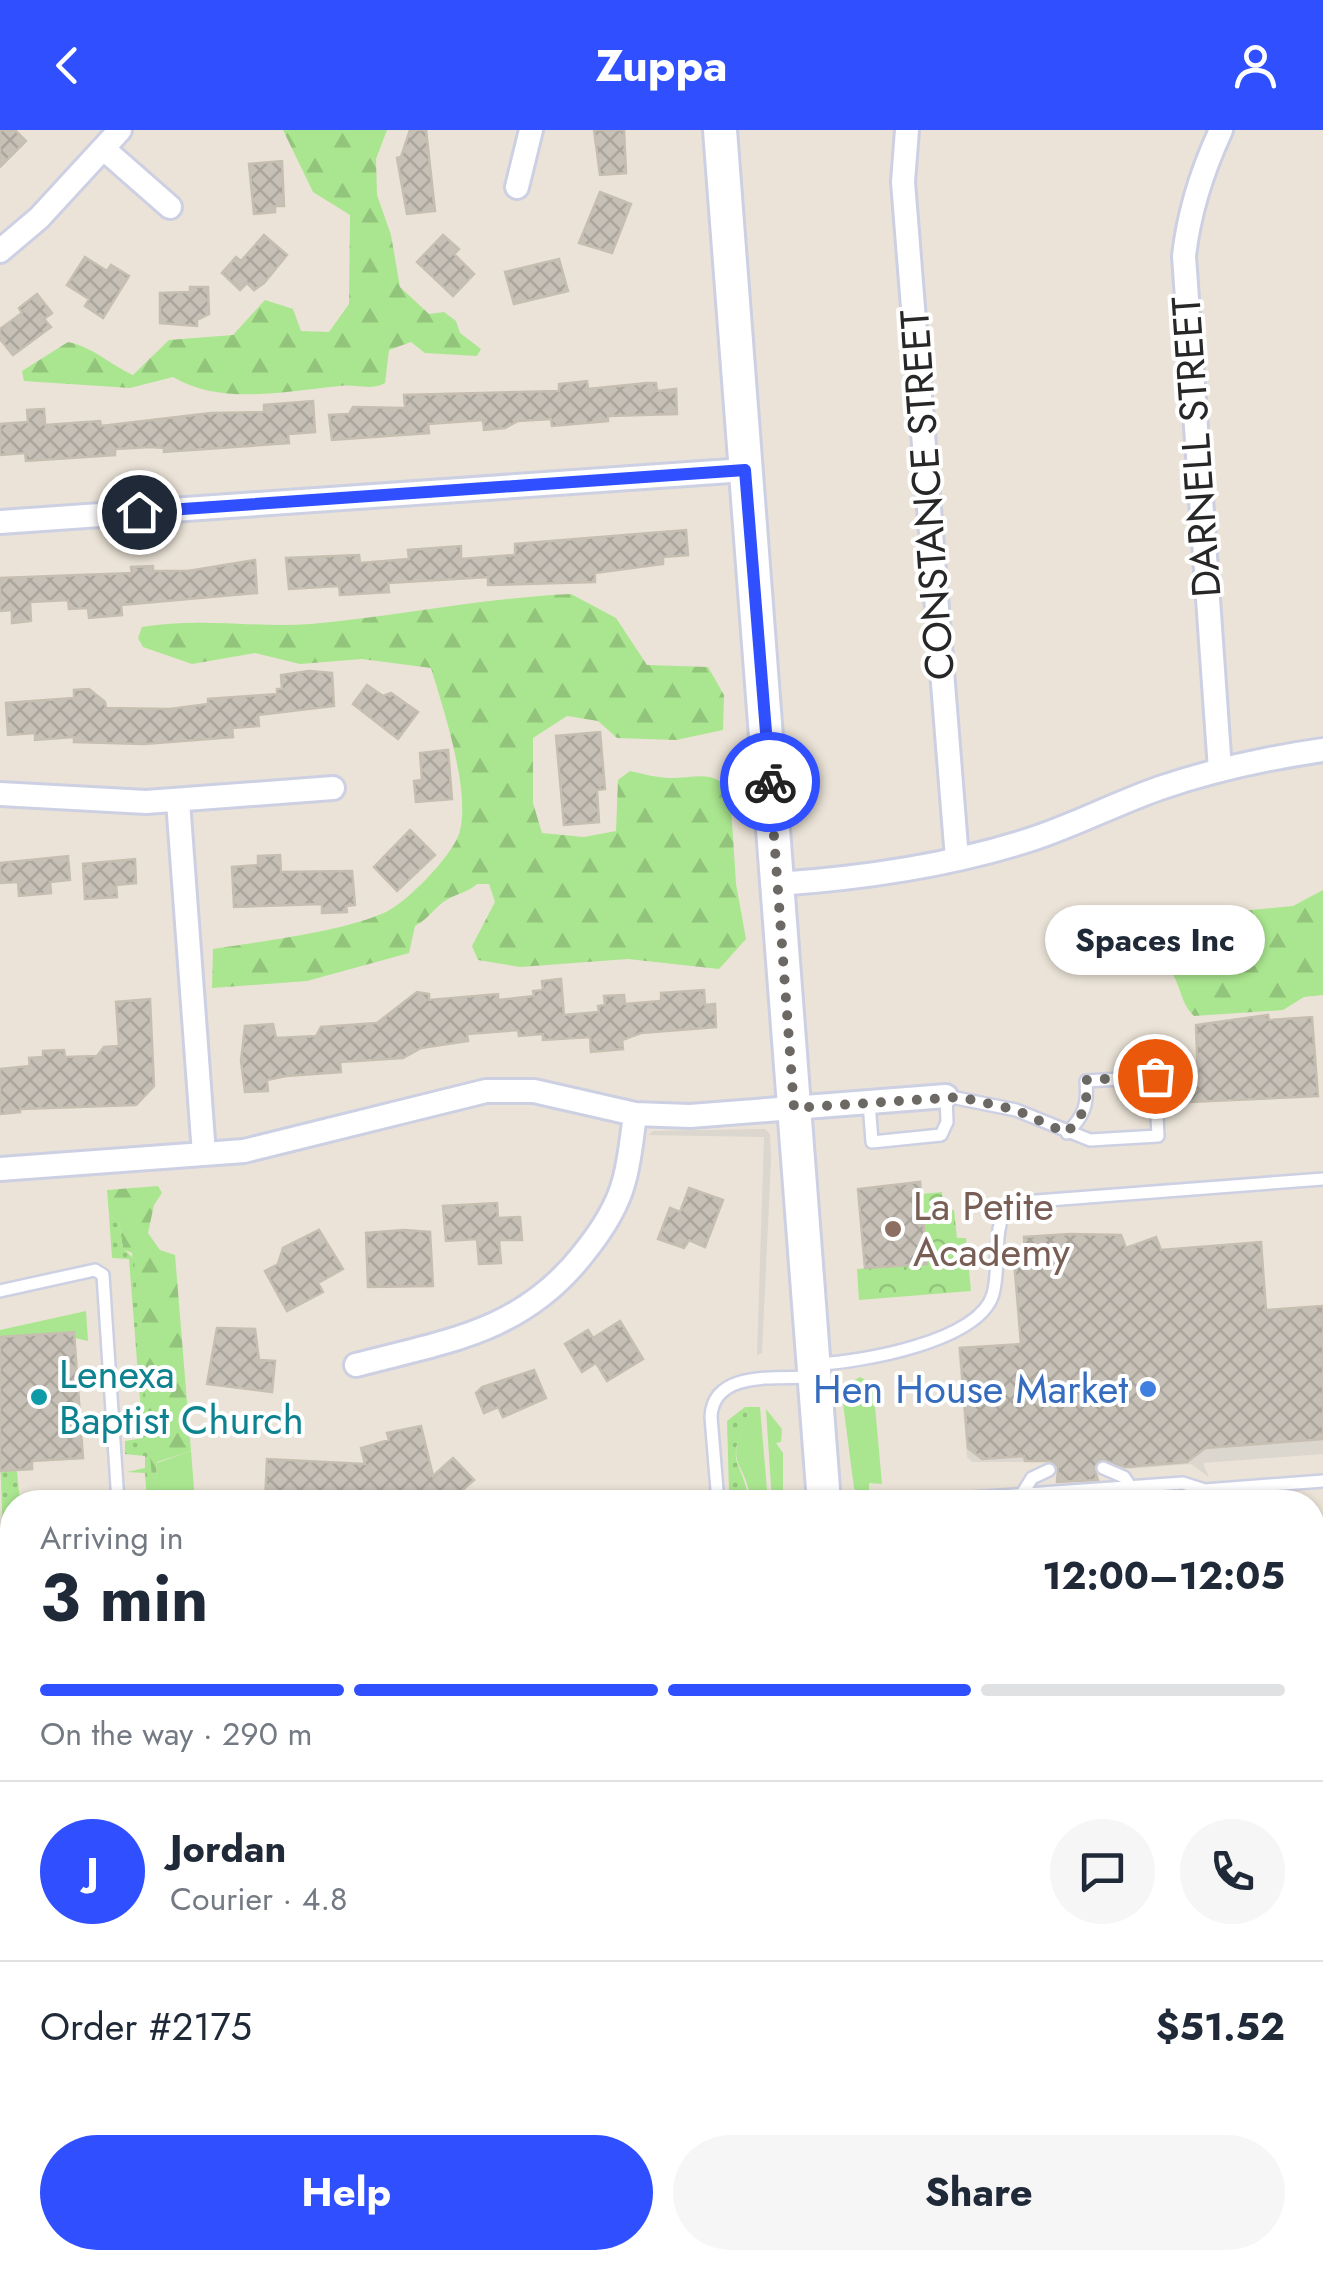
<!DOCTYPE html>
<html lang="en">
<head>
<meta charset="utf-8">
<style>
	:root { --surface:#fff; --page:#f6f6f7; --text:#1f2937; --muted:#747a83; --line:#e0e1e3; --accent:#3050ff }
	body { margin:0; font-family:Jost,sans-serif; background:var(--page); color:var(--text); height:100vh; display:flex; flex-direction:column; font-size:38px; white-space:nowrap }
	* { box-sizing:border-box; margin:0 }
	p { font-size:32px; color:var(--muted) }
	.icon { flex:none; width:55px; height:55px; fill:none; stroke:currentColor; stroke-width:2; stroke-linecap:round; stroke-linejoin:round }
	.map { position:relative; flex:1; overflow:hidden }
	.drawer { position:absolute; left:0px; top:1360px; width:1325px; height:780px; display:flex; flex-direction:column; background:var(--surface); border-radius:40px 40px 0 0; box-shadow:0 2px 8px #0004 }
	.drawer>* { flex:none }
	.pin { position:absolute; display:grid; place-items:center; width:85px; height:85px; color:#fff; margin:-42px; border:5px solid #fff; border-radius:50%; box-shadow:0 2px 10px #0007 }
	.courier { position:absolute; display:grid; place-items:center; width:100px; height:100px; margin:-50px; border:8px solid #3050ff; border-radius:50%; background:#fff; color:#222; box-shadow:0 2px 12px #0007 }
	.bubble { position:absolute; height:70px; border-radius:35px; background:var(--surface); box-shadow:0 2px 8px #0004; font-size:32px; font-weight:700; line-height:70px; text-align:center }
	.summary em { font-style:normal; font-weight:700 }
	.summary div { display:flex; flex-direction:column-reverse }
	.summary { display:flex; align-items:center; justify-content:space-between; height:170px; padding:0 40px }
	h1 { font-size:65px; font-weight:700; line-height:75px }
	.bar { display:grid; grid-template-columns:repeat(4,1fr); gap:15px 10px; align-content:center; height:120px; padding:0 40px }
	.bar i { height:12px; border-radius:8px; background:var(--line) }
	.bar .current { background:var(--accent) }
	.bar p { grid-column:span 4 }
	.line { display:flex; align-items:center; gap:25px; padding:0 40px; border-top:2px solid var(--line) }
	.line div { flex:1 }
	.round { display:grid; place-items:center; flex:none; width:105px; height:105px; border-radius:52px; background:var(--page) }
	.action { display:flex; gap:20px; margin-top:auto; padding:20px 40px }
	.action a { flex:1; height:115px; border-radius:60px; background:var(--accent); color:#fff; font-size:40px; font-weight:700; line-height:115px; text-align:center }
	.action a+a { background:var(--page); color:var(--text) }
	header { display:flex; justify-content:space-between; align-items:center; height:130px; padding:0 40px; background:var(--accent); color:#fff; font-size:45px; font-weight:700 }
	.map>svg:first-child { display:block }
</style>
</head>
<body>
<header><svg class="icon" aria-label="back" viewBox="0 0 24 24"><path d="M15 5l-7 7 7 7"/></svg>Zuppa<svg class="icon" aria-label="person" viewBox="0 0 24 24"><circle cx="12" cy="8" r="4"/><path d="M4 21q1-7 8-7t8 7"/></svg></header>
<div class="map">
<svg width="1323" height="2140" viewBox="0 0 1323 2140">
	<defs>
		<pattern id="forest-firs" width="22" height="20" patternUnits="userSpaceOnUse" patternTransform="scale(2.5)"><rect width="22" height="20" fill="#aae68f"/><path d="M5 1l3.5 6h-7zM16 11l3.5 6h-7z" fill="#92c57b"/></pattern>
		<pattern id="park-crowns" width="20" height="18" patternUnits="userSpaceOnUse" patternTransform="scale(2.5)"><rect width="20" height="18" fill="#aae68f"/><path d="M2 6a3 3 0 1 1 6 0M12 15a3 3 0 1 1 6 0" fill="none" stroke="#92c57b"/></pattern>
		<pattern id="garden-dots" width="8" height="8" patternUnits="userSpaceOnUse" patternTransform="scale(2.5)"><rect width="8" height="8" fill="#aae68f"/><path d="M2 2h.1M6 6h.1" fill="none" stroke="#92c57b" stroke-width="1.8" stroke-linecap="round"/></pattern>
		<pattern id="building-cross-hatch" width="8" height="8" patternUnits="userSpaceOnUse" patternTransform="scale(2.5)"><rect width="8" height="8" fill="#c6c0b7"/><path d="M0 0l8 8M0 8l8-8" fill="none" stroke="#aaa59d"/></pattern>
	</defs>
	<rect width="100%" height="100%" fill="#ebe3d7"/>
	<!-- grass -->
	<path fill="#aae68f" d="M 86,1181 L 88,1211 L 75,1208 L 73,1202 L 0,1207 L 0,1200 Z
		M 860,1247 L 873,1254 L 882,1354 L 869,1353 L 869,1363 L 862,1372 L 854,1358 L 841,1258 Z
		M 745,1277 L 760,1277 L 768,1372 L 751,1372 C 746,1329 722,1337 748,1287 Z
		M 766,1279 L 782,1299 L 781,1312 L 776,1313 L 783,1323 L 783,1372 L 772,1372 Z
		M 191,1321 L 195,1372 L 154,1372 L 151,1349 L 156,1347 L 157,1333 Z"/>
	<!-- forest -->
	<path fill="url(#forest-firs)" d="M 283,0 L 387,0 L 376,29 L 377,65 L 391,105 L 400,157 L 429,184 L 444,182 L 456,191 L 460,203 L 481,219 L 477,226 L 425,223 L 411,212 L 389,220 L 385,253 C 371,261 357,254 340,256 C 287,261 221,276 173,247 L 130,258 L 24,251 L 22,241 L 68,212 C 91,216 111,235 133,245 L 169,210 L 233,205 L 265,170 L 293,179 L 301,201 L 329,202 L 349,174 L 350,85 L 313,62 Z
		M 571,464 L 616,488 L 647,535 L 708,537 L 724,565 L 723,600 L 676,610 L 617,608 L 598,591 L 567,586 L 533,608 L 533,673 L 542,703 L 584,707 L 616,701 L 618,650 L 630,641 C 643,644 658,648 671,648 C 694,648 714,639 730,661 L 736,754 L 746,809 L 719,839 L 628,829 L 520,837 L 478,830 L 472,816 L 495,772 L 489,754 L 477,754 C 467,763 458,763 448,769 C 435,776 429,789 415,796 L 409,823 L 307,851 L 212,858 L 213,819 C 258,812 346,801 386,782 C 408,771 451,727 459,704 C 472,664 443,578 431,538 L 362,529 L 300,534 L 255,523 L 192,534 L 143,517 L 138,508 L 142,497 C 199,487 254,498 311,494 C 398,486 483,468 571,464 Z
		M 1323,760 L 1323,865 L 1304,867 L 1283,880 L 1194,886 C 1178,871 1181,847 1164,834 L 1117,845 L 1101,834 L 1110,812 L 1231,782 L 1293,776 Z
		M 158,1056 L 162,1063 L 154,1075 L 148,1103 L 160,1120 L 175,1125 L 191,1321 L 157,1332 L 156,1347 L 151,1349 L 132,1123 L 123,1119 L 119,1092 L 109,1085 L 107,1060 Z"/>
	<!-- park -->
	<path fill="url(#park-crowns)" d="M 942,1062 L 943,1081 L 954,1080 L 957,1108 L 966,1108 L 971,1161 L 859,1170 L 857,1139 L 926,1134 L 921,1064 Z
		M 1323,1753 L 1323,2140 L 1248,2140 L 1259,2128 L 1312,2128 L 1312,1754 Z"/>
	<!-- garden -->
	<path fill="url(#garden-dots)" d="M 109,1085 L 119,1092 L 123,1118 L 134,1129 L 154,1372 L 147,1372 L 145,1343 L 127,1342 L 145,1338 L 145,1326 L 125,1324 L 125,1311 L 143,1308 L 129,1129 L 112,1128 Z
		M 745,1277 L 748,1287 C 723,1337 743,1327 749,1372 L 745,1362 L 729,1361 L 727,1291 Z
		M 0,1323 L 17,1342 L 20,1372 L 12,1372 L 12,1434 L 4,1434 Z"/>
	<!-- plaza -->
	<path fill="#dbd6ce" d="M 765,999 L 770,1004 L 771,1030 L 762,1223 L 757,1225 L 764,1007 L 648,1005 L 653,1001 Z
		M 968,1217 L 975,1315 L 1203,1320 L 1204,1311 L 1323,1301 L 1323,1324 L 1203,1333 L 1209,1347 L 1191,1334 L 1128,1339 L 1101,1322 L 1037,1327 L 1035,1332 L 972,1332 L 967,1327 L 958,1218 Z"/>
	<!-- building -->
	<path fill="url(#building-cross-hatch)" stroke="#c6bfb1" stroke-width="2.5" d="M 0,0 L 15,0 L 26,11 L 0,37 Z
		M 410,0 L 426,0 L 435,81 L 407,84 L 397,28 L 401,27 Z
		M 594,0 L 624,0 L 626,43 L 600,45 Z
		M 282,31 L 284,76 L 275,76 L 275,82 L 254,84 L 249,34 Z
		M 600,62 L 631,74 L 612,123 L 579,113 Z
		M 264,105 L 287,125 L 264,153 L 254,160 L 247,153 L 240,160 L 222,143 L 236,127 L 241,131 Z
		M 443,105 L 459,119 L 454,124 L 474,144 L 453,166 L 417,132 Z
		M 85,127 L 107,141 L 111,135 L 129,146 L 103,188 L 85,176 L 89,169 L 67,155 Z
		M 559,129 L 568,161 L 514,174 L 505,142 Z
		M 190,157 L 208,157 L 209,184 L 197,190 L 197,196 L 160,193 L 160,163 L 190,162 Z
		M 37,164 L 52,183 L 44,189 L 51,197 L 13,225 L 0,209 L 0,199 L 22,183 L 19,178 Z
		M 587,251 L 588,259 L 647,253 L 656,253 L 657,261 L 676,259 L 677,284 L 608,286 L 608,291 L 552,296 L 551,289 L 518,291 L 505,298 L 484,300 L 483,290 L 428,294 L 429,303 L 332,310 L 329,285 L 349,284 L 353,277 L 405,278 L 404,265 L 559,261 L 559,254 Z
		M 313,271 L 315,302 L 288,304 L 289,313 L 164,322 L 164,318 L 151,317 L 115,319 L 115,325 L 26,331 L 25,323 L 0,325 L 0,294 L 28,292 L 27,280 L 44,279 L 45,295 L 100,291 L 101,296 L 211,283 L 264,282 L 264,275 Z
		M 686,400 L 688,425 L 663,427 L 663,434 L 595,443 L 595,452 L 488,455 L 488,447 L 388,453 L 389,462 L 340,465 L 339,456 L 289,459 L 286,428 L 359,425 L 360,433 L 409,429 L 408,420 L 461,416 L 461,429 L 515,425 L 515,414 Z
		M 255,430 L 257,463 L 121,475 L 122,485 L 89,488 L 88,478 L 69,479 L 68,470 L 30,472 L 31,491 L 12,493 L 12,480 L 0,481 L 0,448 L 132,443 L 131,437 L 153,436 L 153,441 L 188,441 Z
		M 309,541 L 332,543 L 334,576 L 258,585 L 259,596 L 232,598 L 233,607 L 144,614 L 74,612 L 74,607 L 35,610 L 35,603 L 8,605 L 6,573 L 74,568 L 74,560 L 89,559 L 105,572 L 106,578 L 170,579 L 208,574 L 208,569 L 277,564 L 277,559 L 282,559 L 281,545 Z
		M 367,555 L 383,566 L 391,563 L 418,582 L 398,609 L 353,574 Z
		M 600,602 L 605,659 L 597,660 L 599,692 L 564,695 L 556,606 Z
		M 448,620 L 452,669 L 416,672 L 414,651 L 422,650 L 420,623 Z
		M 410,700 L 435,725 L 397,761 L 374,737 Z
		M 280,725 L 281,742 L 352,741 L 355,775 L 346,776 L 347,782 L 322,783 L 322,774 L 234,777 L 232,737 L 258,735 L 258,726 Z
		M 68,726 L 70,750 L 50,752 L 51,763 L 19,766 L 18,752 L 0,753 L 0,733 Z
		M 135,729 L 136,753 L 116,755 L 117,767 L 85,769 L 83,734 Z
		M 561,849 L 564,885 L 599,882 L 598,876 L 605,875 L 604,866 L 624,865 L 625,874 L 661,871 L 661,863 L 704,860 L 705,875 L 715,874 L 716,897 L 641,903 L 622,910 L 623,919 L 591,922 L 590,907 L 543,910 L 543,904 L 519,906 L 518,900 L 467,904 L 468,911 L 421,918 L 403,928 L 340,932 L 341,942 L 286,946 L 267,950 L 268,961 L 245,962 L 241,931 L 245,896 L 273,894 L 276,908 L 316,906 L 321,897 L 377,893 L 417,862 L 429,864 L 429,870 L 498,864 L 498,870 L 534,866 L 533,861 L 543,860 L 542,851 Z
		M 150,869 L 154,956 L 136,975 L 20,979 L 20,982 L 0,984 L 0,939 L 30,936 L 29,928 L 43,927 L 43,921 L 64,920 L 65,927 L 97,926 L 104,917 L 119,916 L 116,872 Z
		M 1268,885 L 1269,890 L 1312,887 L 1318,966 L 1190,972 L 1188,952 L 1198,952 L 1196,895 Z
		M 920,1052 L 927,1134 L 865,1138 L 858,1059 Z
		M 689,1058 L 723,1070 L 705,1117 L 689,1110 L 684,1118 L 658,1109 L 670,1078 L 680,1082 Z
		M 497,1073 L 498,1088 L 520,1087 L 522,1110 L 499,1110 L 501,1133 L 479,1134 L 477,1109 L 446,1111 L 443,1076 Z
		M 319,1100 L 343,1139 L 318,1153 L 323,1162 L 287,1181 L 265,1141 L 278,1134 L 283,1118 Z
		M 404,1100 L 430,1102 L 433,1156 L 368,1157 L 366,1103 Z
		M 1070,1104 L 1121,1105 L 1126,1118 L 1156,1107 L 1161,1120 L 1261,1112 L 1266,1180 L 1323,1176 L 1323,1309 L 1205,1318 L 1187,1332 L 1125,1337 L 1101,1329 L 1094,1338 L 1098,1350 L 1057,1352 L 1058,1337 L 1051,1331 L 1025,1331 L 1024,1326 L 982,1329 L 968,1318 L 960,1218 L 1021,1214 L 1014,1130 L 1025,1130 L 1024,1107 Z
		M 620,1191 L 643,1229 L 607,1251 L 596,1233 L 582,1242 L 565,1214 L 588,1200 L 593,1208 Z
		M 217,1198 L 255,1199 L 259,1230 L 275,1231 L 272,1262 L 207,1254 Z
		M 74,1202 L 83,1328 L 32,1331 L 32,1339 L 0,1341 L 0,1207 Z
		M 534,1240 L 546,1268 L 503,1287 L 498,1277 L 484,1283 L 476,1263 L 482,1257 Z
		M 421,1296 L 433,1346 L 453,1328 L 474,1350 L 449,1372 L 441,1372 L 430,1361 L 382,1372 L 265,1372 L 267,1329 L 365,1334 L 361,1318 L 389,1310 L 387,1303 Z"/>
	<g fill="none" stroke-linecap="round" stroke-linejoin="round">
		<defs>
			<path id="service" d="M 869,972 L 872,1012 L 941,1005 L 947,992 L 946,966 L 1016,980 L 1090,1010 L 1158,1006 L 1155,947 L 1086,951 C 1088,975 1084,986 1067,1003
				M 0,1161 L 95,1140 L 103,1145 L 118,1372
				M 818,1234 C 860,1232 979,1212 993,1164 C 1001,1135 991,1099 1009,1073 L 1323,1049
				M 1103,1338 L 1124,1347 L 1130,1356
				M 1022,1364 L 1032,1348 L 1049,1340
				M 718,1372 L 711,1287 C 713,1240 776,1249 811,1247
				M 914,1372 L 1183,1353 L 1205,1360 L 1323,1351
				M 1312,1502 L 1323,1501
				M 0,1686 L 12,1685
				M 0,1898 L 12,1897
				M 1312,1959 L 1323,1958
				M 0,2088 L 3,2140
				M 158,2128 L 159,2140
				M 785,2128 L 786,2140
				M 13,2140 L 87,2128"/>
			<path id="minor" d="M 907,0 L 903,52 L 957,729
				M 105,20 L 170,77
				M 517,57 L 531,0
				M 0,121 L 39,88 L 120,0
				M 0,392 L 745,340
				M 1220,640 L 1184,126 C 1189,81 1202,41 1221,0
				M 0,664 L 146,672 L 333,658
				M 178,671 L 204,1024
				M 777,754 C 864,748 949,736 1032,709 C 1075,695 1117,673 1160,658 C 1213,640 1267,628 1323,620
				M 0,1039 L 244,1021 L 486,961 L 534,961 L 635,984 L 690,986 L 946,966
				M 356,1235 C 447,1211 522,1202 583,1124 C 600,1103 617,1078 624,1051 C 630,1030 632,1006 635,984"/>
			<path id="secondary" d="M 720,0 L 824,1372
				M 876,2128 L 877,2140"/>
			<path id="primary" d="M 1312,1693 L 1323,1692
				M 1312,1731 L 1323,1730
				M 0,1787 L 12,1786
				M 0,1829 L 12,1828"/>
		</defs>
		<!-- service casing -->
		<use href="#service" stroke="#ccd0e2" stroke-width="16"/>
		<!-- minor casing -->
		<use href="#minor" stroke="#ccd0e2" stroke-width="28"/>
		<!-- secondary casing -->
		<use href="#secondary" stroke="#ccd0e2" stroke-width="38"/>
		<!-- primary casing -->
		<use href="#primary" stroke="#c7c7c7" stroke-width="40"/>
		<!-- service -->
		<use href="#service" stroke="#fff" stroke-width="11"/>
		<!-- minor -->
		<use href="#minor" stroke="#fff" stroke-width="22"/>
		<!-- secondary -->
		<use href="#secondary" stroke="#fff" stroke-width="32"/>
		<!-- primary -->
		<use href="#primary" stroke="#f8d64e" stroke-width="35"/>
	</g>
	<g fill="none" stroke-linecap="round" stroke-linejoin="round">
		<!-- done -->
		<path stroke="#6c6965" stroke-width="10" stroke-dasharray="0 18" d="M 770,652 L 794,978 L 960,967 L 1016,980 L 1066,1003 C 1084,986 1088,975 1086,950 L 1155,946"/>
		<!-- route -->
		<path stroke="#3050ff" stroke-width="12" d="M 139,382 L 745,340 L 770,652"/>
	</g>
	<!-- markers -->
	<circle fill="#8d6e63" stroke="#fff" stroke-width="4" cx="893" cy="1099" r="10"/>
	<circle fill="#3f7fe0" stroke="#fff" stroke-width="4" cx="1148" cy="1259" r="10"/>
	<circle fill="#0f9aa8" stroke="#fff" stroke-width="4" cx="39" cy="1267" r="10"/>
	<g text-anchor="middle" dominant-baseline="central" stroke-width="8" stroke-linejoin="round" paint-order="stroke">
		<!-- street labels -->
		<g font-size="40" fill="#272727" stroke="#fff">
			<text transform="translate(1196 317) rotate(-94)">DARNELL STREET</text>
			<text transform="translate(927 365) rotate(-94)">CONSTANCE STREET</text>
		</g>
		<!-- education labels -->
		<g font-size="40" fill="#785e54" stroke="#fff" text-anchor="start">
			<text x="913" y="1076">La Petite<tspan x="913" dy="46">Academy</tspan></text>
		</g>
		<!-- culture labels -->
		<g font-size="40" fill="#0d838f" stroke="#fff" text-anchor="start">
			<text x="59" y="1244">Lenexa<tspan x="59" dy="46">Baptist Church</tspan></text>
		</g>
		<!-- shop labels -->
		<g font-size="40" fill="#366cbe" stroke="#fff" text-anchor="end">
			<text x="1128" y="1259">Hen House Market</text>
		</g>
	</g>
</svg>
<div class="pin" style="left:1155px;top:946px;background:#ea580c"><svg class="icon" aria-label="bag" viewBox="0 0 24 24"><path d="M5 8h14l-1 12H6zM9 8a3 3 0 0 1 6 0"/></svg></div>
<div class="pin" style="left:139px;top:382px;background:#1f2937"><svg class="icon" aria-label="home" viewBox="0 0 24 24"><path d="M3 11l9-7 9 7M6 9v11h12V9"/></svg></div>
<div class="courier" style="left:770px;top:652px"><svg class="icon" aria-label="bike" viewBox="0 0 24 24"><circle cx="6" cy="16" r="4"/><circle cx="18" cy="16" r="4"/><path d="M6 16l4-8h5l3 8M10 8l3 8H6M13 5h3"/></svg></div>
<div class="bubble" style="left:1045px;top:775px;width:220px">Spaces Inc</div>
<section class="drawer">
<div class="summary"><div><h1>3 min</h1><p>Arriving in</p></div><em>12:00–12:05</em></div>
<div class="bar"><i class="current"></i><i class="current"></i><i class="current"></i><i></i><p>On the way · 290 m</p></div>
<div class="line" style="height:180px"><b class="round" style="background:var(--accent);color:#fff">J</b><div><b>Jordan</b><p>Courier · 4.8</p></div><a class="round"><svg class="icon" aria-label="chat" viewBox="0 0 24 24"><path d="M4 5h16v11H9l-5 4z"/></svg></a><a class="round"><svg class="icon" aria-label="phone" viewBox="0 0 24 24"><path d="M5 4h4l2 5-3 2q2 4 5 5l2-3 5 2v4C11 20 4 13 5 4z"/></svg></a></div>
<div class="line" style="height:130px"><div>Order #2175</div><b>$51.52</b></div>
<div class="action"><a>Help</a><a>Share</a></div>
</section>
</div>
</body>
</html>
